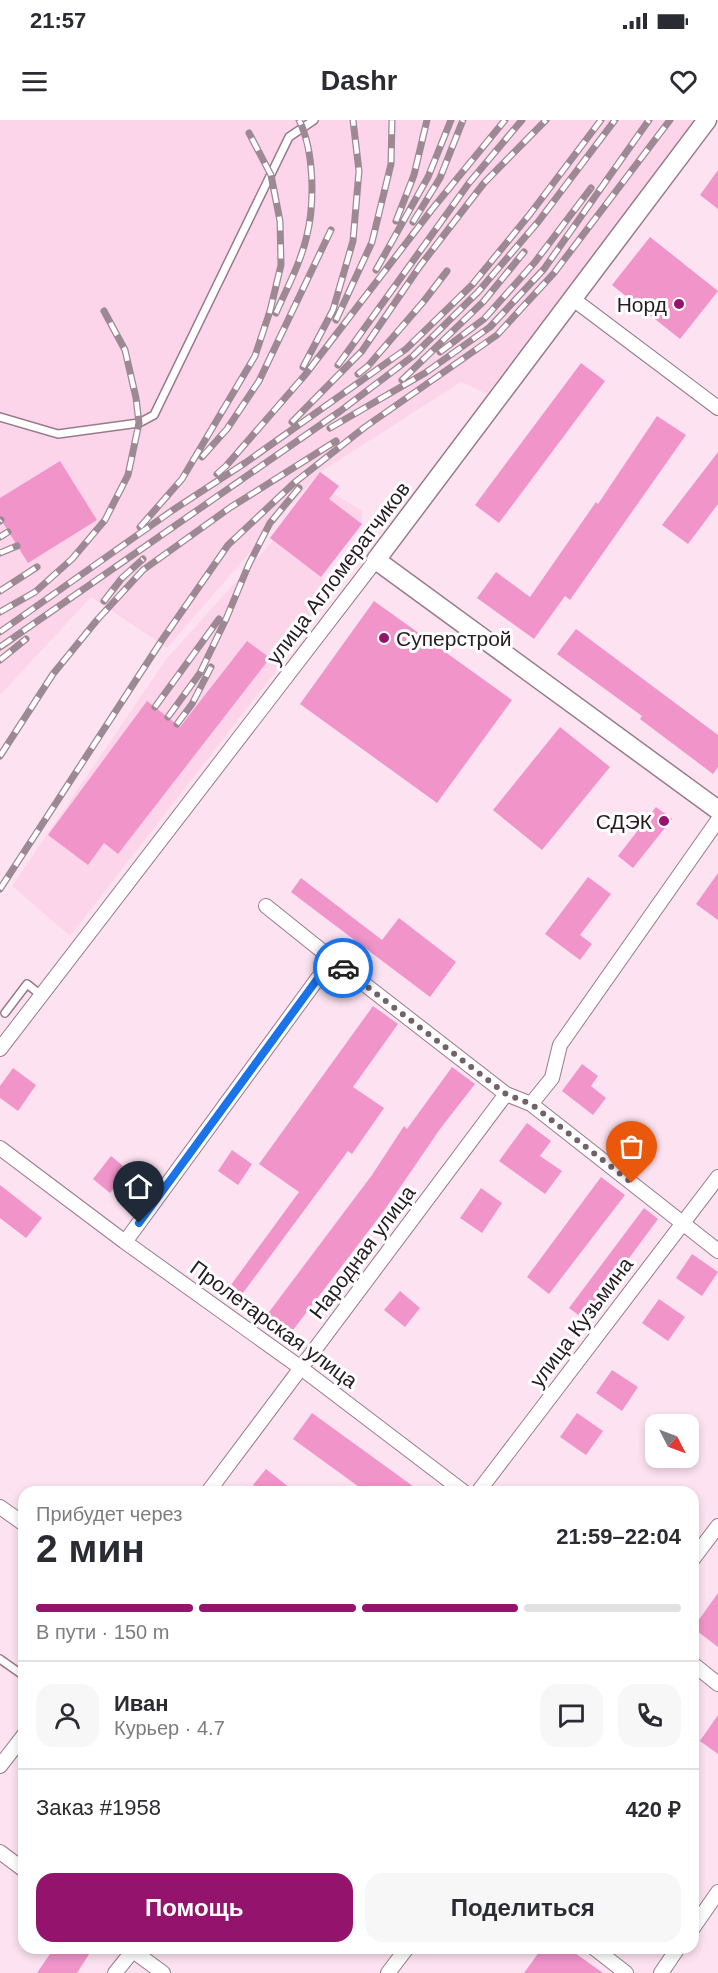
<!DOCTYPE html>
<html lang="ru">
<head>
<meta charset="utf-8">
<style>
	:root { --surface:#fff; --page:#f7f7f7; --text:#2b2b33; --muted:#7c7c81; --line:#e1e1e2; --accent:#93136d }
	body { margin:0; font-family:Helvetica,sans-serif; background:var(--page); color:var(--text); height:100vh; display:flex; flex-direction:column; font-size:22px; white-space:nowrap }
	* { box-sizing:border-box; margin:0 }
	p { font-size:20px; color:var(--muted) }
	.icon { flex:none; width:33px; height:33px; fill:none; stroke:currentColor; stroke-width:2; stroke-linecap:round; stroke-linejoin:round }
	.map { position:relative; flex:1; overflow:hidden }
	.panel { position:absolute; left:18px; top:1366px; width:681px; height:468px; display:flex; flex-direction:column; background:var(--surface); border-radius:18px; box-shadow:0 3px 9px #0003 }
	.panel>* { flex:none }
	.needle { width:39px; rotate:132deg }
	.buttons { position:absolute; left:645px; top:1294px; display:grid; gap:12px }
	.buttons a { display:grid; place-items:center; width:54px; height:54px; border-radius:12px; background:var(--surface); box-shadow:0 3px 9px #0003; font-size:30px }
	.pin { position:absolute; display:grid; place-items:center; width:51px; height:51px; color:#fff; margin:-62px -26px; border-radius:50% 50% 50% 0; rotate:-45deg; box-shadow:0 0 6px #0007 }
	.pin .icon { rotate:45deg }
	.courier { position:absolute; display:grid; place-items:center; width:60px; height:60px; margin:-30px; border:4px solid #1a73e8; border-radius:50%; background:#fff; color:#222; box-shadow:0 2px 8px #0007 }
	.head em { font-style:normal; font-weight:800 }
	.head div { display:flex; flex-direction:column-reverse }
	.head { display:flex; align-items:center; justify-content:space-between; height:102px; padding:0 18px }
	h1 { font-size:39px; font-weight:800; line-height:45px }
	.bar { display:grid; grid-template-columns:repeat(4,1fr); gap:9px 6px; align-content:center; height:72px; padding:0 18px }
	.bar i { height:8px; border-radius:4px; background:var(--line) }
	.bar .on { background:var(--accent) }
	.bar p { grid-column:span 4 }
	.line { display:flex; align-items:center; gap:15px; padding:0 18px; border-top:2px solid var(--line) }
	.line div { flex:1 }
	.round { display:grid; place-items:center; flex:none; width:63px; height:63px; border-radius:18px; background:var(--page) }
	.primary-button { display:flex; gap:12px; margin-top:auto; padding:12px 18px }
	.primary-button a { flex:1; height:69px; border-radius:18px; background:var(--accent); color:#fff; font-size:24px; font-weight:800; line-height:69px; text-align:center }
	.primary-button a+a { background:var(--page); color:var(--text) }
	.status { display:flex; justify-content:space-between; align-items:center; height:42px; padding:0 30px; background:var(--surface); direction:ltr }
	.status svg { height:16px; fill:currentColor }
	header { display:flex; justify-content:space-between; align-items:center; height:78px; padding:0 18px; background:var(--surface); font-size:27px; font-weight:800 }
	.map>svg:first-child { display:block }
</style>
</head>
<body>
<div class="status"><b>21:57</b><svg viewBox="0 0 49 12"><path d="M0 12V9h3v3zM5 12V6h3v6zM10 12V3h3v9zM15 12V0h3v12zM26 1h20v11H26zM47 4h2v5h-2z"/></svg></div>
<header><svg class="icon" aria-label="menu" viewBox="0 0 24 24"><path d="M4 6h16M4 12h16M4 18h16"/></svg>Dashr<svg class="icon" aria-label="heart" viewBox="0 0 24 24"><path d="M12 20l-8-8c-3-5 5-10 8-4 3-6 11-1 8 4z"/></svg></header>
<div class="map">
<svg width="718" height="1853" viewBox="0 0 718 1853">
	<rect width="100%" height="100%" fill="#fde3f1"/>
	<!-- built -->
	<path fill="#fdd5eb" d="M 0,0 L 697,0 L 487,274 L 461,262 L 319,353 L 167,528 L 91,477 L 0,575 Z
		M 321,367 L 362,390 L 362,404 L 321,457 L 331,469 L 272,556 L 70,816 L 12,766 L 167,538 Z"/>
	<!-- building -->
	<path fill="#f094ca" d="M 718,50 L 718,89 L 700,75 Z
		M 650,117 L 718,171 L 680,219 L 612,165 Z
		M 581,243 L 605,261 L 499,403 L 475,385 Z
		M 657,296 L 686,315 L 570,480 L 565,476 L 534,519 L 477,478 L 496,452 L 530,477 L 596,382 L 598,384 Z
		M 718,332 L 718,384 L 688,424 L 662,405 Z
		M 60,341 L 97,400 L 28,443 L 0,398 L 0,378 Z
		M 320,352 L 339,366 L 329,379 L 362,404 L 321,457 L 270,418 Z
		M 374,481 L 512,580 L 437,683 L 300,584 Z
		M 576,509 L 718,615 L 718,647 L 713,654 L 640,599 L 642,596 L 557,534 Z
		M 247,521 L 270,538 L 118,734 L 104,723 L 88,745 L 48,715 L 147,581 L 180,607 Z
		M 560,607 L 610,647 L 542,730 L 493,690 Z
		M 656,687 L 672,699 L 633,748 L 618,736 Z
		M 718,753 L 718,800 L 696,784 Z
		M 588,757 L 611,774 L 580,815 L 592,824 L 580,840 L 545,814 Z
		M 301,758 L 382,820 L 399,798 L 456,842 L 430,877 L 291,772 Z
		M 373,886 L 398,904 L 353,967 L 384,988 L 352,1034 L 348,1031 L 240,1177 L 228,1169 L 299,1072 L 259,1044 Z
		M 582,944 L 598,956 L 591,966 L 606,978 L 593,995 L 562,971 Z
		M 452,947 L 475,964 L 440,1009 L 386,1088 L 287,1218 L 263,1200 L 372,1055 L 404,1006 L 407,1009 Z
		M 13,948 L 36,965 L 18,991 L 0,978 L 0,966 Z
		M 527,1003 L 551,1021 L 540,1036 L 562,1051 L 545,1074 L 499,1041 Z
		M 232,1030 L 252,1044 L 238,1065 L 218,1051 Z
		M 111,1036 L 128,1050 L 110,1073 L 93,1059 Z
		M 601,1057 L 625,1075 L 549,1174 L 527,1157 Z
		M 0,1065 L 42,1098 L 26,1118 L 0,1098 Z
		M 481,1068 L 502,1083 L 482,1113 L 460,1098 Z
		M 644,1088 L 658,1099 L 584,1199 L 569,1188 Z
		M 692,1134 L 718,1152 L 702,1176 L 676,1158 Z
		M 400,1171 L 420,1188 L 405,1207 L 384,1190 Z
		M 659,1179 L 685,1197 L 668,1221 L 642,1203 Z
		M 612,1250 L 638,1267 L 622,1291 L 596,1273 Z
		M 312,1293 L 421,1372 L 366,1372 L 293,1319 Z
		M 577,1293 L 603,1311 L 586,1335 L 560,1317 Z
		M 266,1349 L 295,1372 L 262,1372 L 253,1365 Z
		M 718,1473 L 718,1527 L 693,1508 Z
		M 718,1595 L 718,1634 L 700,1621 Z
		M 54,1828 L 93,1828 L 77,1853 L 37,1853 Z
		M 542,1828 L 568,1828 L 603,1853 L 524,1853 Z"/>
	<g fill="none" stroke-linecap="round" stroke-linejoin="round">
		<defs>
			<path id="lane" d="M 0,297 L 58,314 L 139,303 L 154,295 L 289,17 L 314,0
				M 5,893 L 27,864 L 42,876
				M 0,1539 L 24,1556"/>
			<path id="street" d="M 573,179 L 718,288
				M 266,786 L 332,839 L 506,974 L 531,984 L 718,1131
				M 0,929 L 376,440
				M 531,984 L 552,958 L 560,925 L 718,700
				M 0,1028 L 125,1122 L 301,1248 L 464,1372
				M 125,1122 L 332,839
				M 208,1372 L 506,974
				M 478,1372 L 718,1057
				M 0,1387 L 24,1404
				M 693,1439 L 718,1406
				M 693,1544 L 718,1564
				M 0,1646 L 24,1615
				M 0,1732 L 24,1750
				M 693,1808 L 718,1772
				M 129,1828 L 163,1853
				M 594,1828 L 626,1853
				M 115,1853 L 135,1828
				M 388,1853 L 407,1828
				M 661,1853 L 678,1828"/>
			<path id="secondary" d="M 707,0 L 376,440 L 718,690"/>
		</defs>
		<!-- lane casing -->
		<use href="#lane" stroke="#987b8b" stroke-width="10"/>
		<!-- street casing -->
		<use href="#street" stroke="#987b8b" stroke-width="16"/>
		<!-- secondary casing -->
		<use href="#secondary" stroke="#987b8b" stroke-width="21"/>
		<!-- lane -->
		<use href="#lane" stroke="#fff" stroke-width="7"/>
		<!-- street -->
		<use href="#street" stroke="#fff" stroke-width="14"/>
		<!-- secondary -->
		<use href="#secondary" stroke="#fff" stroke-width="18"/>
		<defs>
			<path id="rail" d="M 396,101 L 414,55 L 427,0
				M 413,102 L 440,58 L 463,0
				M 376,150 L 428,57 L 451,0
				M 276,193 C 287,168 301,142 307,115 C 315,82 314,30 299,0
				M 336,200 L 372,122 L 391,44 L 392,0
				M 440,232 L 484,199 L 535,142 L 591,68
				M 338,245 L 469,63 L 522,0
				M 303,247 L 333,190 L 353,121 L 359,51 L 353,0
				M 358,254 L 368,246 L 424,181 L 447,151
				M 402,260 L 484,181 L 524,132
				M 292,302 L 362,231 L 420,146 L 484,63 L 546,0
				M 330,308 L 425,253 L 490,207 L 544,149 L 649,0
				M 202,337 L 227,309 L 259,261 L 331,110
				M 217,354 L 226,346 L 305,255 L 433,88 L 505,0
				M 0,401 L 1,400
				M 140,407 L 182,359 L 255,236 L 270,191 L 281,145 L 280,101 L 271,55 L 249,13
				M 0,417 L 8,412
				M 0,433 L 17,426
				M 0,471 L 37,447
				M 104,481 L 122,458 L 143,439
				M 0,492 L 35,472 L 72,439 L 105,400 L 128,355 L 139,303 L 136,278 L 125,230 L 104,191
				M 0,512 L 173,390 L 245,343 L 406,229 L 472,165 L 530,94 L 601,0
				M 0,527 L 339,292 L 413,236 L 478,172 L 538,102 L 615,0
				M 0,540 L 26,519
				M 155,587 L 219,499
				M 168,597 L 200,553 L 226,499 L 249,444 L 270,403 L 299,368
				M 177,604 L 192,584 L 211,547
				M 0,636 L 53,554 L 97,500 L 143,450 L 231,387 L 336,321
				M 0,769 L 162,520 L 228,425 L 294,363 L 365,307 L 497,215 L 554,153 L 670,0"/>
		</defs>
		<!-- rail casing -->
		<use href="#rail" stroke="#9c8993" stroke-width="7"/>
		<!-- rail -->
		<use href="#rail" stroke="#fff" stroke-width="4.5" stroke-dasharray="14" stroke-linecap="butt"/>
	</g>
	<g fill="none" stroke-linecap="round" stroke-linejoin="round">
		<!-- done -->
		<path stroke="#72626a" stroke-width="6" stroke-dasharray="0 10.8" d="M 343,848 L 506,974 L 531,984 L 632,1063"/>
		<!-- route -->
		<path stroke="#1a73e8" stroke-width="8" d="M 139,1103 L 332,839 L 343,848"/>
	</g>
	<!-- markers -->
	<g fill="#93136d" stroke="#fff" stroke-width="2">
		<circle cx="679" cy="184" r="6"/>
		<circle cx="384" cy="518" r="6"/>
		<circle cx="664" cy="701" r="6"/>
	</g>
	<g text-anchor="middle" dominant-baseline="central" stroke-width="6" stroke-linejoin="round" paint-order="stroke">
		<!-- poi labels -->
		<g font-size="21" fill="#271c22" stroke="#fff" text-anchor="end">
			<text x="667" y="184">Норд</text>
			<text x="396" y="518" text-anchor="start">Суперстрой</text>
			<text x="652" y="701">СДЭК</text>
		</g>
		<!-- street labels -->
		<g font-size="21" fill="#271c22" stroke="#fff">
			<text transform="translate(338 453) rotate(-53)">улица Агломератчиков</text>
			<text transform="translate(362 1132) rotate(-53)">Народная улица</text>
			<text transform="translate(581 1202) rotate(-53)">улица Кузьмина</text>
			<text transform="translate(274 1204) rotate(36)">Пролетарская улица</text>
		</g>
	</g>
</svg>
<div class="buttons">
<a><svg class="needle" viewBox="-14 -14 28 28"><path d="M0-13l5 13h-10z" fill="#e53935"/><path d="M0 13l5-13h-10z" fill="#7c7c81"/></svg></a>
</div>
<div class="pin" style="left:632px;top:1063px;background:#ea580c"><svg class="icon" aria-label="bag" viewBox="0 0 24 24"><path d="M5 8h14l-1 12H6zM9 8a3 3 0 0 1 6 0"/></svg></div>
<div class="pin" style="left:139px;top:1103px;background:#1f2937"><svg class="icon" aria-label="home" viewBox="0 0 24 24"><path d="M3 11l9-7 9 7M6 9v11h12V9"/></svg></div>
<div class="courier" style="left:343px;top:848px"><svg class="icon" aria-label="car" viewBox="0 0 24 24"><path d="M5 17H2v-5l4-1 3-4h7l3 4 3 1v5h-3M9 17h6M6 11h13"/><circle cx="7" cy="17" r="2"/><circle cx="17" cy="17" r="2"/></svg></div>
<section class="panel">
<div class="head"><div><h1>2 мин</h1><p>Прибудет через</p></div><em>21:59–22:04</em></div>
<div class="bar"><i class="on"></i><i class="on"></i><i class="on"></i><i></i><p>В пути · 150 m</p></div>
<div class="line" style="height:108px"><a class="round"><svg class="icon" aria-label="person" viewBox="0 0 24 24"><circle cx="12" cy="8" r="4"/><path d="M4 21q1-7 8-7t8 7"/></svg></a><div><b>Иван</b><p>Курьер · 4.7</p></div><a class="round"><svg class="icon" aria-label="chat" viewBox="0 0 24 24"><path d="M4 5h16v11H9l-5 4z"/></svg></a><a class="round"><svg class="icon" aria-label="phone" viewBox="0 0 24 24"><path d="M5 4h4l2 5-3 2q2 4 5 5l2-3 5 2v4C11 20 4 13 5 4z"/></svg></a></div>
<div class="line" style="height:78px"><div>Заказ #1958</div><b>420 ₽</b></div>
<div class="primary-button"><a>Помощь</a><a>Поделиться</a></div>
</section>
</div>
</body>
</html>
